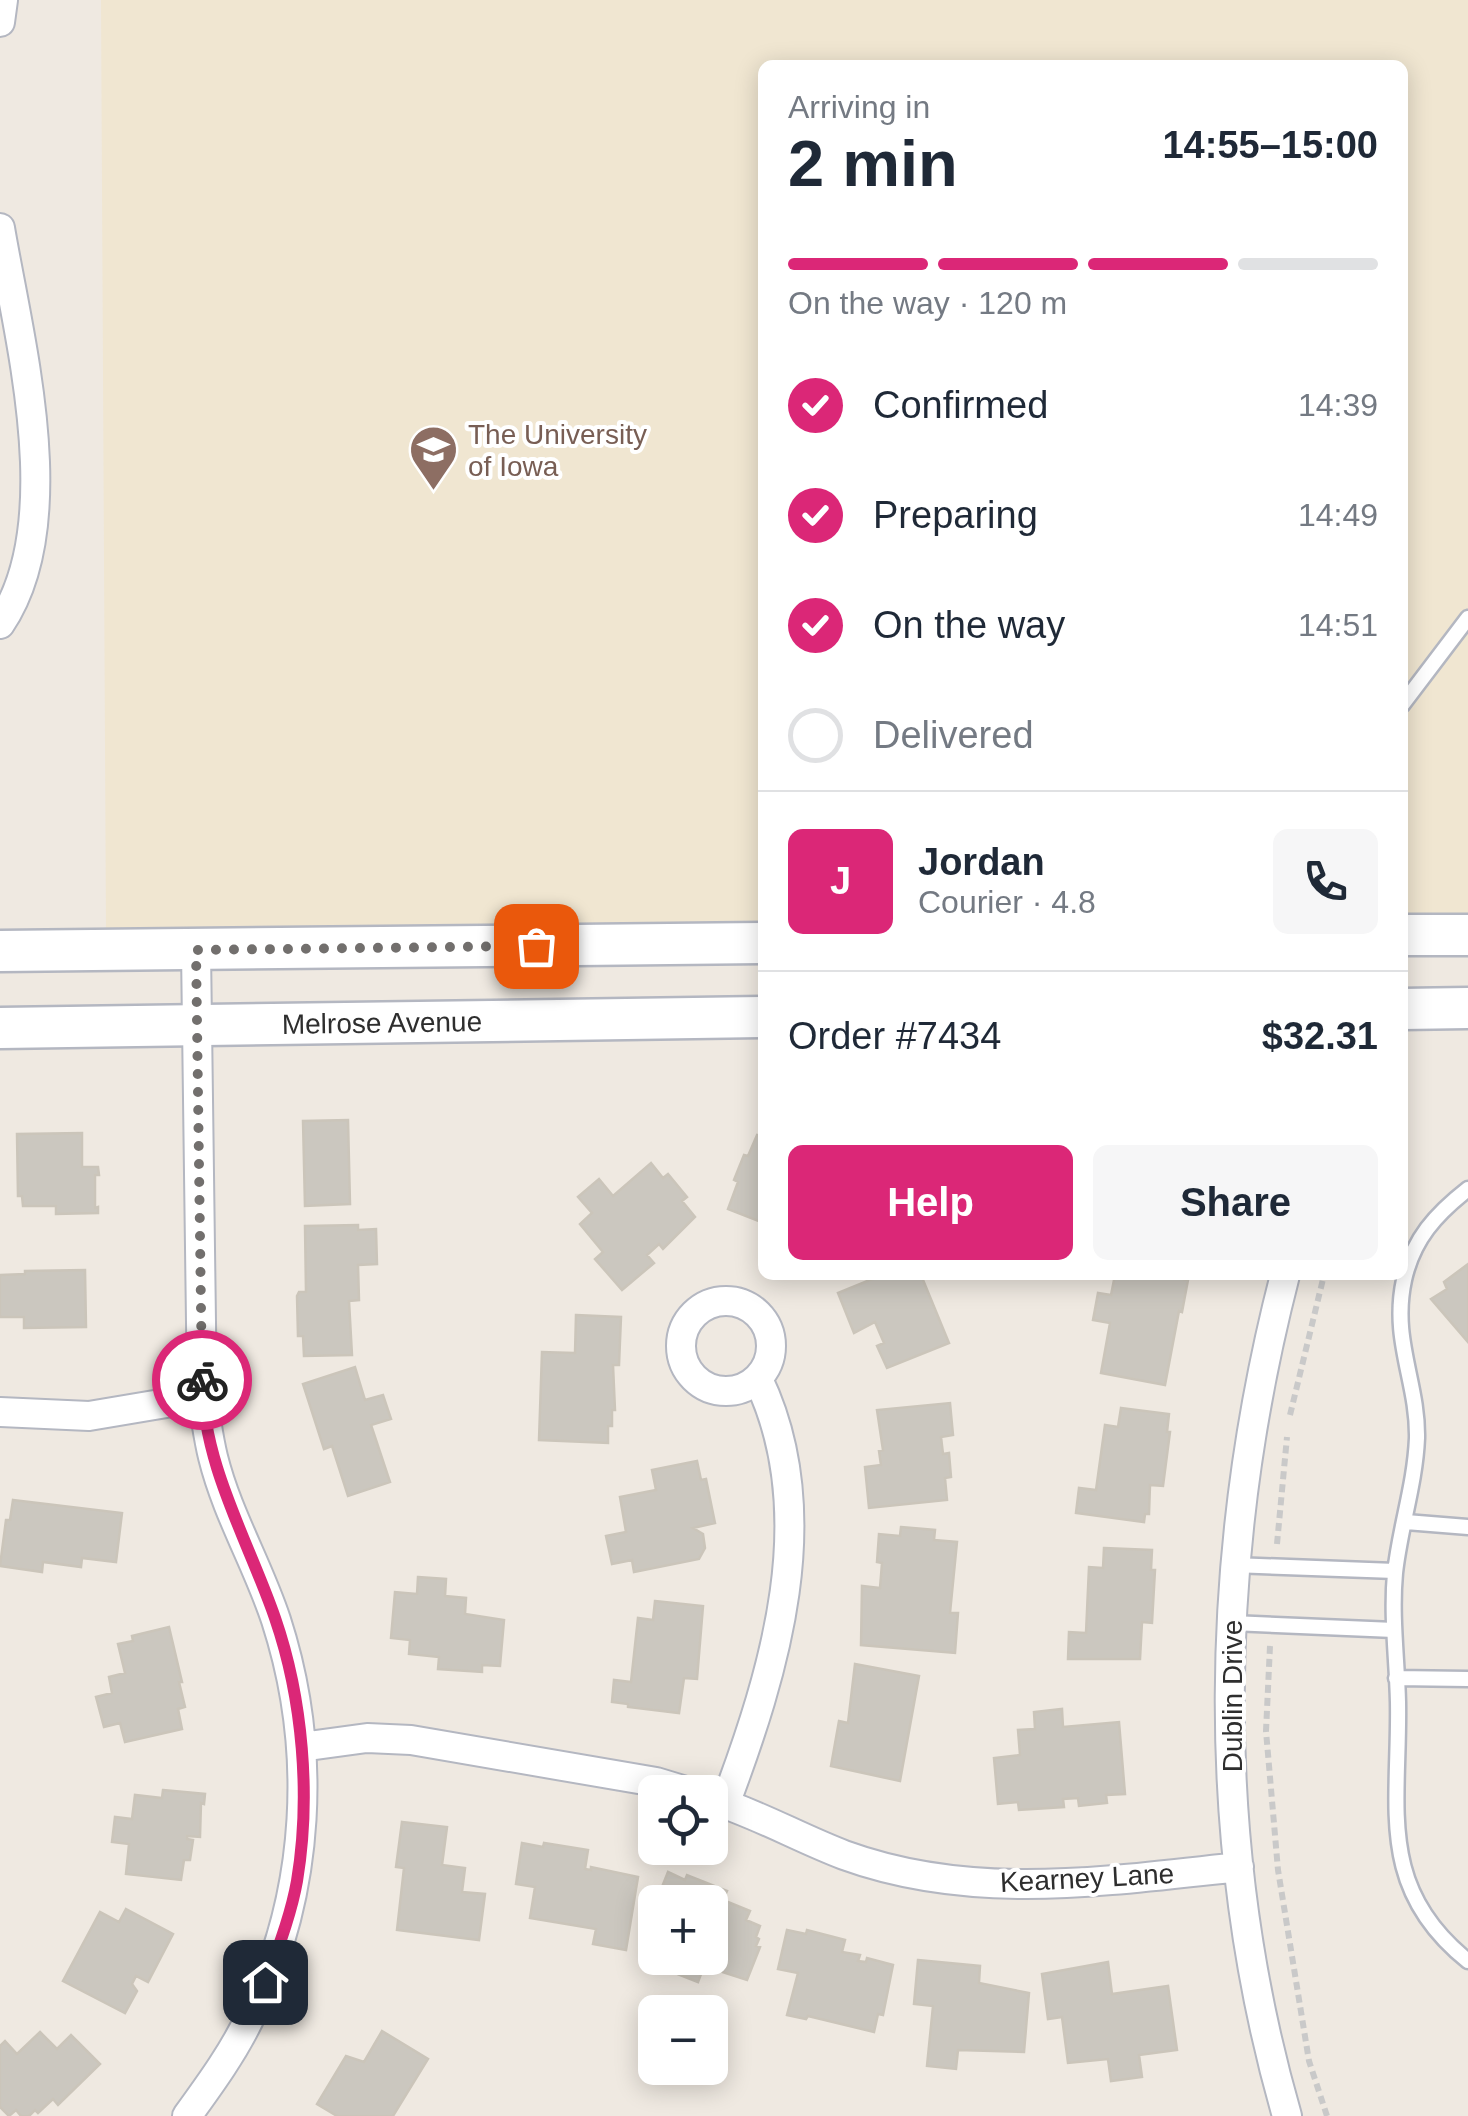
<!DOCTYPE html>
<html lang="en">
<head>
<meta charset="utf-8">
<style>
	:root { --surface:#fff; --page:#f6f6f7; --text:#1f2937; --muted:#747a83; --line:#e0e1e3; --accent:#db2777 }
	body { margin:0; font-family:Arial,sans-serif; background:var(--page); color:var(--text); height:100vh; display:flex; flex-direction:column; font-size:38px; white-space:nowrap }
	* { box-sizing:border-box; margin:0 }
	p { font-size:32px; color:var(--muted) }
	.icon { flex:none; width:55px; height:55px; fill:none; stroke:currentColor; stroke-width:2; stroke-linecap:round; stroke-linejoin:round }
	.map { position:relative; flex:1; overflow:hidden }
	.details { position:absolute; left:758px; top:60px; width:650px; height:1220px; display:flex; flex-direction:column; background:var(--surface); border-radius:15px; box-shadow:0 5px 25px #0003 }
	.details>* { flex:none }
	.controls { position:absolute; left:638px; top:1775px; display:grid; gap:20px }
	.controls a { display:grid; place-items:center; width:90px; height:90px; border-radius:15px; background:var(--surface); box-shadow:0 5px 25px #0003; font-size:50px }
	.pin { position:absolute; display:grid; place-items:center; width:85px; height:85px; color:#fff; margin:-42px; border-radius:20px; box-shadow:0 5px 15px #0006 }
	.courier { position:absolute; display:grid; place-items:center; width:100px; height:100px; margin:-50px; border:8px solid #db2777; border-radius:50%; background:#fff; color:#222; box-shadow:0 2px 12px #0007 }
	.overview em { font-style:normal; font-weight:800 }
	.overview div { display:flex; flex-direction:column-reverse }
	.overview { display:flex; align-items:center; justify-content:space-between; height:170px; padding:0 30px }
	h1 { font-size:65px; font-weight:800; line-height:75px }
	.bar { display:grid; grid-template-columns:repeat(4,1fr); gap:15px 10px; align-content:center; height:120px; padding:0 30px }
	.bar i { height:12px; border-radius:8px; background:var(--line) }
	.bar .on { background:var(--accent) }
	.bar p { grid-column:span 4 }
	.line { display:flex; align-items:center; gap:25px; padding:0 30px; border-top:2px solid var(--line) }
	.line div { flex:1 }
	.round { display:grid; place-items:center; flex:none; width:105px; height:105px; border-radius:15px; background:var(--page) }
	ol { padding:0 30px; list-style:none }
	li { display:flex; align-items:center; gap:30px; height:110px }
	li p { margin-inline-start:auto }
	li .icon { padding:10px; border-radius:50%; background:var(--accent); color:#fff; stroke-width:4 }
	li:last-child { color:var(--muted) }
	li i { width:55px; height:55px; border:5px solid var(--line); border-radius:50% }
	.action { display:flex; gap:20px; margin-top:auto; padding:20px 30px }
	.action a { flex:1; height:115px; border-radius:15px; background:var(--accent); color:#fff; font-size:40px; font-weight:800; line-height:115px; text-align:center }
	.action a+a { background:var(--page); color:var(--text) }
	.map>svg:first-child { display:block }
</style>
</head>
<body>
<div class="map">
<svg width="1468" height="2116" viewBox="0 0 1468 2116">
	<rect width="100%" height="100%" fill="#efe9e1"/>
	<!-- education -->
	<path fill="#f0e6d1" d="M 101,0 L 1468,0 L 1468,918 L 1403,919 L 1402,65 L 762,65 L 762,925 L 106,932 Z"/>
	<!-- building -->
	<path fill="#cbc7bf" stroke="#cbc5ba" stroke-width="2.5" d="M 348,1120 L 350,1204 L 305,1206 L 303,1121 Z
		M 82,1133 L 82,1167 L 98,1167 L 99,1175 L 95,1175 L 95,1208 L 98,1207 L 98,1213 L 56,1214 L 56,1206 L 23,1206 L 22,1196 L 18,1196 L 17,1134 Z
		M 757,1135 L 762,1137 L 761,1222 L 728,1209 L 738,1182 L 734,1180 L 744,1155 L 748,1156 Z
		M 651,1163 L 663,1178 L 668,1174 L 687,1197 L 682,1201 L 695,1217 L 663,1249 L 659,1244 L 647,1255 L 654,1263 L 622,1290 L 595,1259 L 603,1252 L 580,1224 L 592,1213 L 578,1197 L 599,1179 L 613,1196 Z
		M 358,1225 L 358,1230 L 376,1229 L 377,1264 L 358,1265 L 359,1300 L 349,1301 L 352,1355 L 304,1356 L 303,1336 L 298,1336 L 297,1296 L 299,1292 L 306,1292 L 305,1226 Z
		M 1468,1264 L 1468,1342 L 1431,1299 L 1447,1289 L 1444,1282 Z
		M 85,1270 L 86,1327 L 24,1328 L 24,1317 L 0,1317 L 0,1275 L 25,1274 L 25,1271 Z
		M 882,1275 L 921,1275 L 949,1343 L 887,1368 L 877,1346 L 884,1343 L 875,1322 L 854,1333 L 838,1293 Z
		M 1115,1275 L 1163,1275 L 1188,1280 L 1182,1312 L 1179,1311 L 1165,1385 L 1101,1373 L 1110,1323 L 1093,1320 L 1098,1293 L 1111,1295 Z
		M 576,1315 L 621,1317 L 619,1365 L 613,1365 L 615,1410 L 612,1410 L 612,1426 L 608,1426 L 608,1443 L 539,1440 L 542,1352 L 575,1353 Z
		M 355,1367 L 365,1400 L 383,1395 L 391,1419 L 371,1425 L 390,1482 L 348,1496 L 332,1446 L 324,1449 L 303,1384 Z
		M 950,1403 L 953,1435 L 941,1437 L 943,1454 L 949,1453 L 951,1477 L 945,1478 L 947,1500 L 869,1508 L 865,1467 L 881,1465 L 879,1451 L 883,1450 L 877,1410 Z
		M 1121,1408 L 1169,1414 L 1167,1432 L 1170,1432 L 1163,1486 L 1150,1485 L 1149,1514 L 1145,1514 L 1144,1522 L 1076,1513 L 1079,1488 L 1096,1490 L 1105,1425 L 1118,1427 Z
		M 697,1461 L 701,1480 L 706,1479 L 715,1523 L 693,1528 L 703,1534 L 705,1548 L 699,1559 L 634,1572 L 632,1560 L 612,1564 L 606,1536 L 626,1532 L 620,1497 L 656,1490 L 652,1470 Z
		M 13,1500 L 122,1513 L 116,1562 L 82,1558 L 81,1567 L 43,1562 L 42,1572 L 0,1566 L 6,1520 L 10,1520 Z
		M 901,1527 L 935,1530 L 934,1540 L 957,1542 L 950,1613 L 958,1613 L 955,1653 L 861,1645 L 862,1586 L 880,1588 L 882,1563 L 877,1562 L 879,1534 L 900,1536 Z
		M 1104,1548 L 1152,1550 L 1151,1570 L 1155,1570 L 1152,1623 L 1142,1622 L 1140,1659 L 1068,1659 L 1069,1632 L 1086,1633 L 1089,1567 L 1103,1568 Z
		M 418,1577 L 446,1579 L 445,1596 L 466,1598 L 465,1614 L 504,1620 L 500,1666 L 482,1665 L 482,1672 L 438,1669 L 439,1657 L 409,1654 L 410,1640 L 391,1638 L 395,1592 L 417,1594 Z
		M 655,1601 L 703,1606 L 697,1679 L 684,1678 L 679,1713 L 628,1707 L 628,1704 L 612,1702 L 614,1680 L 631,1682 L 638,1618 L 653,1620 Z
		M 169,1627 L 182,1682 L 179,1682 L 185,1707 L 178,1709 L 182,1729 L 125,1742 L 120,1723 L 104,1727 L 96,1697 L 112,1693 L 109,1677 L 125,1673 L 118,1644 L 133,1641 L 132,1636 Z
		M 855,1664 L 919,1676 L 900,1781 L 831,1766 L 839,1721 L 848,1723 Z
		M 1062,1709 L 1063,1727 L 1119,1722 L 1125,1794 L 1106,1795 L 1107,1803 L 1079,1806 L 1078,1798 L 1063,1799 L 1064,1807 L 1019,1810 L 1018,1802 L 998,1804 L 994,1758 L 1020,1755 L 1018,1730 L 1035,1729 L 1034,1712 Z
		M 163,1790 L 205,1794 L 204,1804 L 201,1803 L 200,1837 L 187,1836 L 187,1839 L 193,1840 L 190,1860 L 184,1860 L 181,1880 L 126,1874 L 129,1844 L 112,1842 L 115,1817 L 132,1819 L 135,1795 L 162,1798 Z
		M 402,1822 L 447,1827 L 442,1865 L 465,1868 L 462,1892 L 485,1894 L 479,1940 L 397,1930 L 404,1868 L 396,1867 Z
		M 522,1843 L 543,1847 L 544,1843 L 588,1850 L 585,1869 L 591,1870 L 591,1867 L 638,1877 L 626,1950 L 593,1944 L 596,1929 L 530,1918 L 535,1887 L 516,1884 Z
		M 668,1872 L 685,1880 L 687,1875 L 727,1891 L 723,1900 L 750,1911 L 746,1920 L 760,1926 L 756,1937 L 759,1939 L 756,1946 L 760,1947 L 747,1980 L 704,1966 L 698,1982 L 675,1973 L 682,1958 L 710,1958 L 710,1902 L 656,1902 Z
		M 126,1909 L 173,1934 L 148,1982 L 136,1976 L 132,1984 L 137,1991 L 125,2013 L 63,1981 L 100,1912 L 119,1922 Z
		M 787,1930 L 806,1934 L 807,1930 L 845,1940 L 842,1952 L 860,1955 L 858,1961 L 866,1962 L 867,1958 L 893,1965 L 883,2015 L 878,2014 L 874,2032 L 808,2016 L 806,2019 L 787,2015 L 798,1973 L 778,1969 Z
		M 918,1960 L 980,1966 L 979,1983 L 1029,1993 L 1024,2052 L 958,2050 L 956,2069 L 927,2066 L 933,2006 L 914,2004 Z
		M 1108,1962 L 1112,1994 L 1168,1986 L 1177,2050 L 1139,2055 L 1142,2077 L 1111,2081 L 1108,2059 L 1068,2063 L 1062,2017 L 1048,2019 L 1042,1974 Z
		M 382,2031 L 428,2059 L 393,2116 L 337,2116 L 317,2104 L 346,2056 L 364,2062 Z
		M 40,2032 L 57,2049 L 71,2035 L 100,2064 L 58,2105 L 53,2099 L 38,2113 L 35,2110 L 29,2116 L 21,2116 L 16,2110 L 9,2116 L 0,2107 L 0,2046 L 5,2041 L 17,2054 Z"/>
	<g fill="none" stroke-linecap="round" stroke-linejoin="round">
		<defs>
			<path id="lane" d="M 1402,705 L 1468,618
				M 1468,1189 C 1436,1214 1413,1239 1404,1280 C 1391,1340 1418,1382 1417,1438 C 1415,1485 1400,1527 1395,1573 C 1391,1616 1397,1659 1398,1702 C 1400,1805 1375,1887 1468,1961
				M 1406,1522 L 1468,1527
				M 1233,1565 L 1395,1571
				M 1232,1623 L 1394,1630
				M 1396,1678 L 1468,1679"/>
			<path id="street" d="M 0,22 L 3,0
				M 0,228 C 19,340 69,523 0,624
				M 1285,1275 C 1214,1550 1208,1842 1287,2116
				M681 1346a45 45 0 1 1 90 0a45 45 0 1 1-90 0Z
				M 0,1412 L 89,1416 L 202,1397
				M 301,1747 L 367,1738 L 411,1740 L 656,1782 L 689,1792
				M 710,1799 C 756,1813 799,1838 844,1855 C 973,1902 1106,1881 1239,1867
				M 725,1804 C 775,1671 823,1514 758,1379
				M 187,2116 C 211,2083 235,2050 252,2013 C 310,1891 318,1750 276,1620 C 258,1565 227,1514 213,1457 C 208,1437 206,1417 202,1397 L 196,950"/>
			<g id="secondary">
				<path d="M 1402,935 L 1468,935"/>
				<path d="M 0,951 L 762,943"/>
				<path d="M 1402,1009 L 1468,1008"/>
				<path id="s1" d="M 0,1028 L 762,1017"/>
			</g>
		</defs>
		<!-- lane casing -->
		<use href="#lane" stroke="#b4b7c1" stroke-width="19"/>
		<!-- street casing -->
		<use href="#street" stroke="#b4b7c1" stroke-width="32"/>
		<!-- secondary casing -->
		<use href="#secondary" stroke="#b4b7c1" stroke-width="45"/>
		<!-- path -->
		<path stroke="#c9c9c9" stroke-width="6" stroke-dasharray="8 5" stroke-linecap="butt" d="M 1290,1415 L 1324,1275
			M 1277,1544 L 1287,1437
			M 1270,1646 L 1266,1731 L 1278,1870 L 1309,2061 L 1327,2116"/>
		<!-- lane -->
		<use href="#lane" stroke="#fff" stroke-width="14"/>
		<!-- street -->
		<use href="#street" stroke="#fff" stroke-width="28"/>
		<!-- secondary -->
		<use href="#secondary" stroke="#fff" stroke-width="40"/>
	</g>
	<g fill="none" stroke-linecap="round" stroke-linejoin="round">
		<!-- done -->
		<path stroke="#726f6d" stroke-width="10" stroke-dasharray="0 18" d="M 202,1380 L 196,950 L 536,946"/>
		<!-- route -->
		<path stroke="#db2777" stroke-width="12" d="M 202,1380 C 203,1465 248,1540 275,1618 C 303,1699 311,1797 297,1881 C 291,1915 278,1950 265,1982"/>
	</g>
	<!-- icons -->
	<defs>
		<symbol id="university-pin" viewBox="-11 -11 22 30"><path d="M0 17L-7.5 6A9.5 9.5 0 1 1 7.5 6Z" fill="#8d6e63" stroke="#fff"/><path d="M0-5L7-2L0 1L-7-2ZM-4 1L0 2.5L4 1V4Q0 6-4 4Z" fill="#fff"/></symbol>
	</defs>
	<g fill-rule="evenodd">
		<use href="#university-pin" x="406" y="422" width="55" height="75"/>
	</g>
	<g text-anchor="middle" dominant-baseline="central" stroke-width="8" stroke-linejoin="round" paint-order="stroke">
		<!-- education labels -->
		<g font-size="28" fill="#785e54" stroke="#fff" text-anchor="start">
			<text x="468" y="434">The University<tspan x="468" dy="32">of Iowa</tspan></text>
		</g>
		<!-- street labels -->
		<g font-size="28" fill="#2e2e2e" stroke="#fff">
			<text stroke="none"><textPath href="#s1" startOffset="382">Melrose Avenue</textPath></text>
			<text transform="translate(1232 1696) rotate(-90)">Dublin Drive</text>
			<text transform="translate(1087 1878) rotate(-3)">Kearney Lane</text>
		</g>
	</g>
</svg>
<div class="controls">
<a><svg class="icon" aria-label="locate" viewBox="0 0 24 24"><circle cx="12" cy="12" r="6"/><path d="M12 2v4M12 18v4M2 12h4M18 12h4"/></svg></a>
<a>+</a>
<a>−</a>
</div>
<div class="pin" style="left:536px;top:946px;background:#ea580c"><svg class="icon" aria-label="bag" viewBox="0 0 24 24"><path d="M5 8h14l-1 12H6zM9 8a3 3 0 0 1 6 0"/></svg></div>
<div class="pin" style="left:265px;top:1982px;background:#1f2937"><svg class="icon" aria-label="home" viewBox="0 0 24 24"><path d="M3 11l9-7 9 7M6 9v11h12V9"/></svg></div>
<div class="courier" style="left:202px;top:1380px"><svg class="icon" aria-label="bike" viewBox="0 0 24 24"><circle cx="6" cy="16" r="4"/><circle cx="18" cy="16" r="4"/><path d="M6 16l4-8h5l3 8M10 8l3 8H6M13 5h3"/></svg></div>
<section class="details">
<div class="overview"><div><h1>2 min</h1><p>Arriving in</p></div><em>14:55–15:00</em></div>
<div class="bar"><i class="on"></i><i class="on"></i><i class="on"></i><i></i><p>On the way · 120 m</p></div>
<ol>
<li><svg class="icon" aria-label="check" viewBox="0 0 24 24"><path d="M5 12l5 5 9-10"/></svg>Confirmed<p>14:39</p></li>
<li><svg class="icon" aria-label="check" viewBox="0 0 24 24"><path d="M5 12l5 5 9-10"/></svg>Preparing<p>14:49</p></li>
<li><svg class="icon" aria-label="check" viewBox="0 0 24 24"><path d="M5 12l5 5 9-10"/></svg>On the way<p>14:51</p></li>
<li><i></i>Delivered</li>
</ol>
<div class="line" style="height:180px"><b class="round" style="background:var(--accent);color:#fff">J</b><div><b>Jordan</b><p>Courier · 4.8</p></div><a class="round"><svg class="icon" aria-label="phone" viewBox="0 0 24 24"><path d="M5 4h4l2 5-3 2q2 4 5 5l2-3 5 2v4C11 20 4 13 5 4z"/></svg></a></div>
<div class="line" style="height:130px"><div>Order #7434</div><b>$32.31</b></div>
<div class="action"><a>Help</a><a>Share</a></div>
</section>
</div>
</body>
</html>
